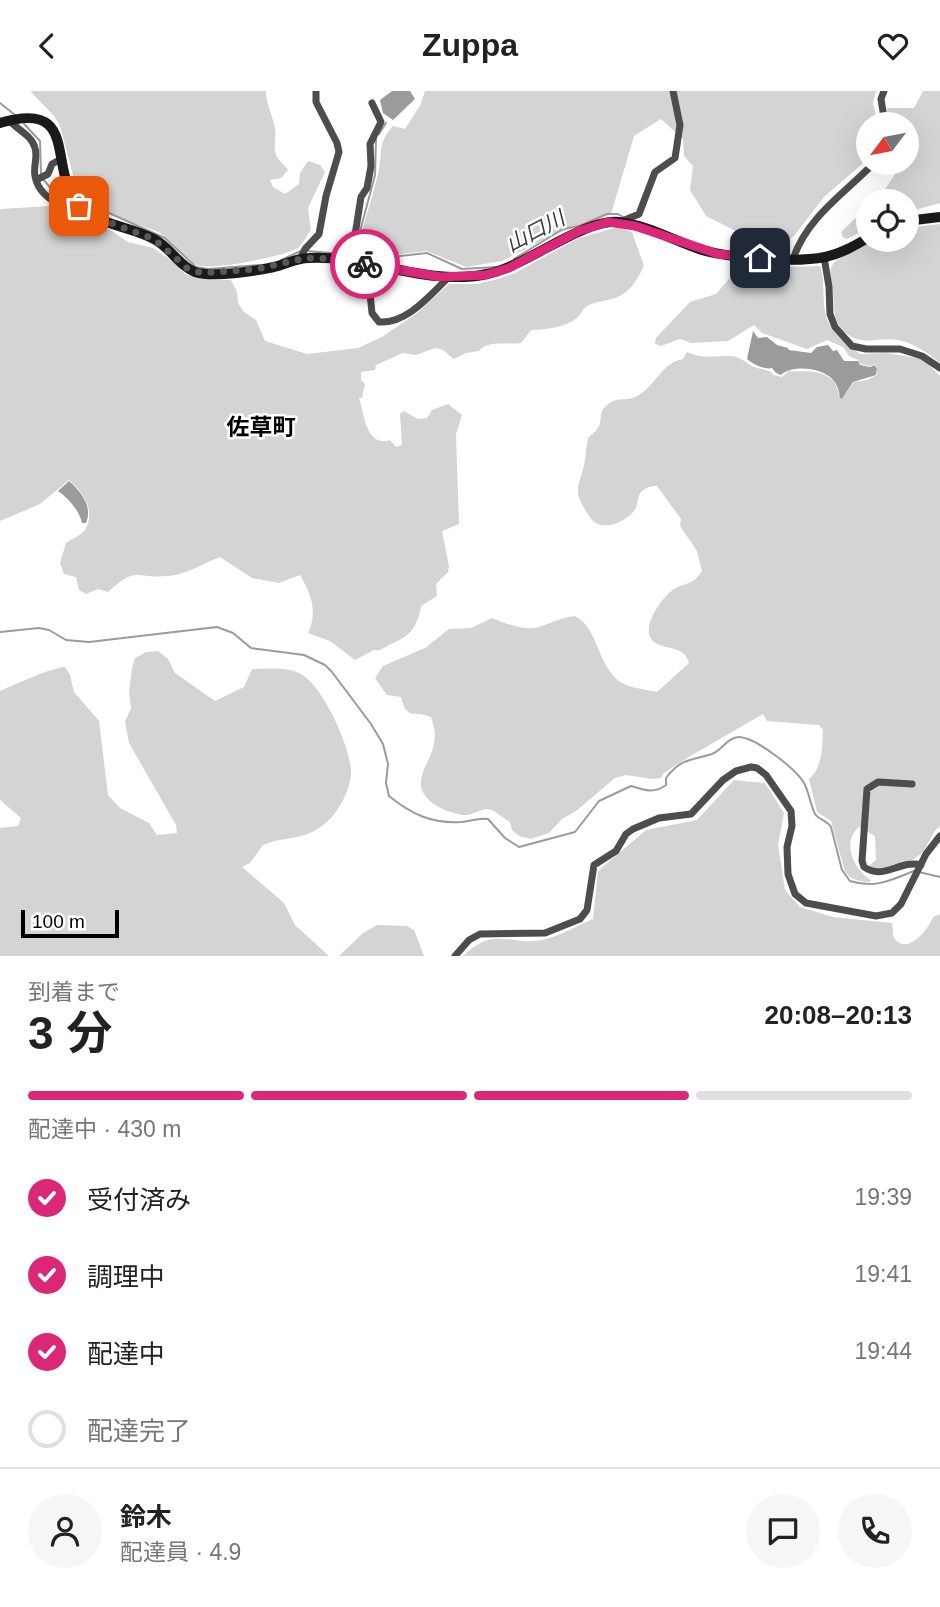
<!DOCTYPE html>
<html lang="ja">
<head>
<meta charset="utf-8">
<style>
	:root { --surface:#fff; --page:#f6f6f6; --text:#222; --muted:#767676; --line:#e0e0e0; --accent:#db2777 }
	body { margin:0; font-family:Arial,"Noto Sans JP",sans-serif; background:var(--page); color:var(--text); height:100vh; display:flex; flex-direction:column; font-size:26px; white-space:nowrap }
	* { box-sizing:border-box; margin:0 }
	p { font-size:23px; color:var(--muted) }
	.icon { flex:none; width:38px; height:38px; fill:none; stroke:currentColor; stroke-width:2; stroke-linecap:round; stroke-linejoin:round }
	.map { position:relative; height:865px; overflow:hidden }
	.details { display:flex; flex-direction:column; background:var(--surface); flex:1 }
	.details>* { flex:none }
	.needle { width:46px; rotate:238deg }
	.tools { position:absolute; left:856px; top:21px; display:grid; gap:14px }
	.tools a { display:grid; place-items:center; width:63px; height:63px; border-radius:50%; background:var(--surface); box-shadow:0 7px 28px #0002; font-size:35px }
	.scale { position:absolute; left:21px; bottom:18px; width:98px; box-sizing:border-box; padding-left:7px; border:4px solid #000; border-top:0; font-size:19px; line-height:24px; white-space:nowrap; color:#000; -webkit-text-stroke:5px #fff; paint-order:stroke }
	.pin { position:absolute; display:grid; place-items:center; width:60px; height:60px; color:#fff; margin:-30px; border-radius:14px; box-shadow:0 4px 10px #0006 }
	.courier { position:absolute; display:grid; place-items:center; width:70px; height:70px; margin:-35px; border:5px solid #db2777; border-radius:50%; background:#fff; color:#222; box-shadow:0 2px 9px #0007 }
	.headline em { font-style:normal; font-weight:700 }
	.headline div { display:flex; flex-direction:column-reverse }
	.headline { display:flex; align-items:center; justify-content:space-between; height:119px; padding:0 28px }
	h1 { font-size:46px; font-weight:700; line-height:52px }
	.bar { display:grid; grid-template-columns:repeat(4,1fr); gap:10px 7px; align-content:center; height:84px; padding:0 28px }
	.bar i { height:9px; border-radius:5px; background:var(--line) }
	.bar .selected { background:var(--accent) }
	.bar p { grid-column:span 4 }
	.line { display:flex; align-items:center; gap:18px; padding:0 28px; border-top:2px solid var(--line) }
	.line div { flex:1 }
	.round { display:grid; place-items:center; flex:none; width:74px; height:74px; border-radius:37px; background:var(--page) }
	ol { padding:0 28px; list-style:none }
	li { display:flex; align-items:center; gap:21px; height:77px }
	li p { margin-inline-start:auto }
	li .icon { padding:7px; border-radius:50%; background:var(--accent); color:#fff; stroke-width:4 }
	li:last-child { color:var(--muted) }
	li i { width:38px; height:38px; border:4px solid var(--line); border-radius:50% }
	header { display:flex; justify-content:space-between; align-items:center; height:91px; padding:0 28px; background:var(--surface); font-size:32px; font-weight:700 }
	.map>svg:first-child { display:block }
</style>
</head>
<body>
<header><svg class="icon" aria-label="back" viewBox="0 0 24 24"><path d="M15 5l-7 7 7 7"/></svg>Zuppa<svg class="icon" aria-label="heart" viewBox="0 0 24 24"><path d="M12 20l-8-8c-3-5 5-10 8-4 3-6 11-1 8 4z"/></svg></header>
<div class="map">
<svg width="940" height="865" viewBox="0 0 940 865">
	<rect width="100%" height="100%" fill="#fff"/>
	<!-- green -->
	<path fill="#d4d4d4" d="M 30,0 L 266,0 C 266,14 273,24 275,38 C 277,48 272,56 277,66 C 280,71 285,74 288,79 L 281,87 L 270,89 L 273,96 L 285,103 L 299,93 L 300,82 L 308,70 L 320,74 L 325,81 L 308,117 L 311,139 C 307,144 303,153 298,157 C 285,165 211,180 197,174 C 181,168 174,148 156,140 C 131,130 96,123 78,103 L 60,35 L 55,26 Z
		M 425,0 L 876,0 L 873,12 L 878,33 L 868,33 L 868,68 L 824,106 L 794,145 L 785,151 L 746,145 L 706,125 L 690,99 L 693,75 L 684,65 L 683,48 L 661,28 L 634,45 L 611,123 L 553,144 L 502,170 L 466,176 L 427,160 L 372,166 L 356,162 C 362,137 371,112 377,87 C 384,64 375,55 393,35 L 405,38 L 421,13 Z
		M 923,0 L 940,0 L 940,112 L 907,121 L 906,110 L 873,110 L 886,97 L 902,72 L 906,72 L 907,61 L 913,45 L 907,46 L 906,33 L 889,33 L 887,17 L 914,17 Z
		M 50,115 L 82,125 L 112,140 L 128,151 L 153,157 L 172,170 L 185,183 L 201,188 L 231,189 L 237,201 L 238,212 L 244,221 L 256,229 L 265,250 L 307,263 L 358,257 L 382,246 L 417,222 L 449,193 L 477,193 L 498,188 L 515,182 L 579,147 L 618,136 L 632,141 L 644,175 C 637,189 630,202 615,207 C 606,210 598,210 589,214 C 583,217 582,221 578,226 C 567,236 545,239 531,239 L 521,252 C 507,254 487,249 479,260 L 466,262 L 454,268 L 443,259 L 435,257 L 416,264 L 403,262 L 376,274 L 375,279 L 361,281 L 361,289 L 365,293 L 362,307 L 359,307 C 364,322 366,357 390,349 L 396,356 L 402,354 L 400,323 L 404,320 L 418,328 L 427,327 L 432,319 L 448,313 L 462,324 L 456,343 L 459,433 L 442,440 L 449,475 L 448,481 L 436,493 L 437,505 L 421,515 C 418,534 411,545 393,552 C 384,556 382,560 374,559 L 383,575 L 425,557 L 449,538 L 471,537 L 492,527 C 507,533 526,541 542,535 C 553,531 564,526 575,525 C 601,539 596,578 624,593 C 633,597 647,599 657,601 L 689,572 C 684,553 664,560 653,550 C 640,538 660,510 670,501 C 683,490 691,497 702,480 L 697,460 L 680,435 L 681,428 L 657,395 C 651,395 647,396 642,400 C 636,406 639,414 634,420 C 623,433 599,442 589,425 C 570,396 580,398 585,369 C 586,362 586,355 588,347 C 591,344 597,340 599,335 C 602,327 599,321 606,315 C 615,305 626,311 637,305 C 656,295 661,272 683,268 L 687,261 C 702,268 714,265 730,265 C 740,265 746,272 754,276 C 762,279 769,278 774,284 L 782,286 L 789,280 C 807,281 820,277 835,291 L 840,307 L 842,308 L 854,291 L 867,289 L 877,284 L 877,276 L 874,273 L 870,275 L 860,273 L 858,269 L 849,265 L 843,256 L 827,249 L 807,258 L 762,242 L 754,234 L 728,250 L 691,252 L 680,248 L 661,255 L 655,253 L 656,247 L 690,211 L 716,203 L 730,187 L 736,172 L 778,176 L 820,175 C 827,194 819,218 831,236 C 838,247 850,255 860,263 L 887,262 L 923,268 L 940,285 L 940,735 C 931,742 930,751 924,759 C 913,773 887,780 871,778 L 869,775 L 876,769 L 875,745 L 859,736 C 841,751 854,779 871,789 L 870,791 C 858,790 853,790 845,781 L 831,730 L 817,721 L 809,688 C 823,676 822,656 823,639 L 819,634 L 767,630 L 763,623 L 687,667 L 664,682 L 661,687 L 653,688 L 626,684 L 615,687 L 576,720 L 562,728 L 549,742 L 531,748 L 519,745 L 512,739 L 510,731 C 504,728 494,718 487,718 C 480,718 473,724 466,724 C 455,724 434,716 427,707 C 411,689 431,672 434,652 C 436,643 434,635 431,626 C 413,619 407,630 401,606 L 387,604 L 375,587 L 383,575 L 374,559 L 355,569 L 330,550 L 308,542 C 318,521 311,503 300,484 L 279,492 L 252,487 L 220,466 C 204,472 185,484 168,485 C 134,488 138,474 108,501 L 98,498 L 86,503 L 79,499 L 76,486 L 64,483 L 60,472 L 66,452 C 71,448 82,444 85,439 C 96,420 84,402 69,389 L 40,413 L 0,430 L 0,118 Z
		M 868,115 L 868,137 L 847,148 L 843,146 L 841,141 Z
		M 940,133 L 940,272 C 927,262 915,252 898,249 C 880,246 863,255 847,243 C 833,232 835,220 833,204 C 833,194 827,182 833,173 C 835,168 873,150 880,149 C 888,147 898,149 906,149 L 907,137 Z
		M 158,560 L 168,568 L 175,582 L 215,610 L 244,596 L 252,578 C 268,578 290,575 304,585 C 325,600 349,654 351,679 C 352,695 341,716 331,727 C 306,752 290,743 263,754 L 250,772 L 242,776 L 284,812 L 295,834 L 329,865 L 0,865 L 0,737 L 18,735 L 21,727 L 0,709 L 0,600 C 14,594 53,576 65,576 L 70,584 L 74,601 L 99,630 L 108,704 L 120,717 L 149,732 L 157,744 L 177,742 L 176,734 L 129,652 L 125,631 L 131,617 L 129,601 L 132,577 L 135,567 L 146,561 Z
		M 734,689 L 765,692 L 784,722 L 778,754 L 785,799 L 800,816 L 833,826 L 892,832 C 894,839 891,843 895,848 C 908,865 929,837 933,826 L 940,823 L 940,865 L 463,865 C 495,833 510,857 546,848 C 562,844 578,834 593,828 L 598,780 L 646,739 L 697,729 Z
		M 377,834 L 407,835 L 414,839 L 424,865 L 339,865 L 363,842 Z"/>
	<!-- water -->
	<path fill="#9b9b9b" d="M 392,0 L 410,0 L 415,8 L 393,29 L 383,22 L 380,9 Z
		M 753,240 L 758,247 L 767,246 L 777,254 L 788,257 L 789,259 L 811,262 L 817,256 L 828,254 L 833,260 L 837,259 L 844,270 L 858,270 L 860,274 L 870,276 L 874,274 L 877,277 L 876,284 L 853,291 L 842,308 L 840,307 C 839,301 838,295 834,290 C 824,277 793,273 781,284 L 776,282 L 772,277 C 764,279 753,273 747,268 Z
		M 69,390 C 81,401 93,415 86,432 L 82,432 C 79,419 69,408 58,400 Z"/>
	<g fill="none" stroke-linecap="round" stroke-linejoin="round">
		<!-- stream -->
		<path stroke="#9b9b9b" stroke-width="2" d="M 0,12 L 15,24
			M 24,33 L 40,50 L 41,83
			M 379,43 L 386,32
			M 43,88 L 53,100 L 70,113
			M 82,110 L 165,147 L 196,176 L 208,178 L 259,174
			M 307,160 L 343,163
			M 349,163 L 373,168 L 427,162 L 462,178 L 496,176
			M 350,163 L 358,148 L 375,84 L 376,48
			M 514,168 L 563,138 L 579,135 L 607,123 L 618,123 L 623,126
			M 281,169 L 301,160
			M 0,541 L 39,537 L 49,539 L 66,549 L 89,551 L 217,536 L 233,542 L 251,557 L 304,564 L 325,574 L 332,581 L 371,633 L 383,653 L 388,673 L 386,692 L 389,705 C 411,723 432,733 461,731 C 471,730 477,727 488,728 L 505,747 L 519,756 L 575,741 L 599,710 L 631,695 C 644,699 654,703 666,694 L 666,687 C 681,667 690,670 712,663 C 721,660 728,646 739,646 C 755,646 796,678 804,692 C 809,701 810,713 815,723 C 819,729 827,729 831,736 L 842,779 L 850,790 C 875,798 891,789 914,780
			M 919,781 L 940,786"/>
		<!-- street -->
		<path stroke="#4d4d4d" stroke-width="7" d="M 884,0 L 881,8 L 885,33
			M 9,29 C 17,39 32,44 35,57 C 38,66 33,76 35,85 C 38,104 62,120 80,116
			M 36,89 L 48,83 L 52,73 L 61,68
			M 620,131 L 639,123 L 655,81 L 675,67 L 680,34 L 673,0
			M 824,166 L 829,196 L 830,223 L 835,236 L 852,255 L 866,258 L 900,258 L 922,265 L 940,277
			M 300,168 L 305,158 L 319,143 L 326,105 L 339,61 L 337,52 L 316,11 L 316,0
			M 793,168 C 807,126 845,102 874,72
			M 344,169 L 355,144 L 361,106 L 367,97 L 371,75 L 370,53 L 381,31 L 372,12
			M 367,174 L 372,222 L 379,231 C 407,233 430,204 448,187
			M 912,693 L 878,691 L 867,698 L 862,770 L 864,776 C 884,790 900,768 921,774
			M 455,865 L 469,849 L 480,843 L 545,842 L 580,828 L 587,819 L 594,774 L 616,760 L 626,743 L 633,738 L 659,727 L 691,723 L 723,689 L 736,680 L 751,676 L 757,677 L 766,684 L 791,720 L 792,735 L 787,756 L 788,783 L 795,803 L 806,812 L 876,825 L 892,822 L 901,813 L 926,763 L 940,745"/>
		<!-- secondary -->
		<path stroke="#1a1a1a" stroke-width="10" d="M 0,32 C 84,7 44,83 82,117 C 100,134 132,136 154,148 C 170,156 179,175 195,181 C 213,187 255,180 274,176 C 286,173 297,167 309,167 C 369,164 427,196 487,183 C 527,175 584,127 619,131 C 646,134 673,149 699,158 C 727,167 795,172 825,166 C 840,163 854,155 868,147
			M 906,130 L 940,126"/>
	</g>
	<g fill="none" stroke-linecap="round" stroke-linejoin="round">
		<!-- done -->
		<path stroke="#595959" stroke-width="7" stroke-dasharray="0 12.6" d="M 79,115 L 100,128 L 154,148 L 188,178 L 202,182 L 257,178 L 306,167 L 337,168 L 365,173"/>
		<!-- route -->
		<path stroke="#db2777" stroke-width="9" d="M 365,173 L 441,186 L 486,184 L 509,177 L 579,140 L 608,131 L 635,135 L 718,163 L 760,167"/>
	</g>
	<g text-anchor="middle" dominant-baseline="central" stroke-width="5" stroke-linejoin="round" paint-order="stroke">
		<!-- water labels -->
		<g font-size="21" font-style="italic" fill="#3c3c3c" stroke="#fff">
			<text transform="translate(535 140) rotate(-28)">山口川</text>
		</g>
		<!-- quarter labels -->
		<g font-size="23" font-weight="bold" fill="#000" stroke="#fff">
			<text x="261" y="336">佐草町</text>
		</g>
	</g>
</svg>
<div class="tools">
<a><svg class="needle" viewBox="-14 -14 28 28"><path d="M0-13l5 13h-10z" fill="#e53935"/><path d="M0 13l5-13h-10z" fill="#767676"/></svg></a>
<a><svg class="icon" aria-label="locate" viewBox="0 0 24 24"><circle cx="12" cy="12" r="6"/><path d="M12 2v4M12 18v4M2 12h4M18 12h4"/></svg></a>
</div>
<div class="scale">100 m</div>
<div class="pin" style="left:79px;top:115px;background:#ea580c"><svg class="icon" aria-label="bag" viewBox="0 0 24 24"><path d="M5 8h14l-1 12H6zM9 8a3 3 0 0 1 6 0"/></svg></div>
<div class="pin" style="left:760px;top:167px;background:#1f2937"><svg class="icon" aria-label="home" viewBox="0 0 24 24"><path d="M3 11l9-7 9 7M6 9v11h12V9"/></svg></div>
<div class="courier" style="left:365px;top:173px"><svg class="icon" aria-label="bike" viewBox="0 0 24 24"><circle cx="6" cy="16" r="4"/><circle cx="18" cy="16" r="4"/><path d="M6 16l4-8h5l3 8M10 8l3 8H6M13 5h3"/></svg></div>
</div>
<section class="details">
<div class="headline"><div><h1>3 分</h1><p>到着まで</p></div><em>20:08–20:13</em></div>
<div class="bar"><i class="selected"></i><i class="selected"></i><i class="selected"></i><i></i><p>配達中 · 430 m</p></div>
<ol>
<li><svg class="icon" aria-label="check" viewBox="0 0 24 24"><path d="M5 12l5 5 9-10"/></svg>受付済み<p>19:39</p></li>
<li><svg class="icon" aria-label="check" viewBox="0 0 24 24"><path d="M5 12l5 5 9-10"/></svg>調理中<p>19:41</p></li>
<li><svg class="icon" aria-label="check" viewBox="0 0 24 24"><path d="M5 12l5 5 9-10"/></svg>配達中<p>19:44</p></li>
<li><i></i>配達完了</li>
</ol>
<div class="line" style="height:126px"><a class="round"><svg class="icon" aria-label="person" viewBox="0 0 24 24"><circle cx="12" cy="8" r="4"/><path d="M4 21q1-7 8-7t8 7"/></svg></a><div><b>鈴木</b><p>配達員 · 4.9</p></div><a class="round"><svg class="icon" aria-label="chat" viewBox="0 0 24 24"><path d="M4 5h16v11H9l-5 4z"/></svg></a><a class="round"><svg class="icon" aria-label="phone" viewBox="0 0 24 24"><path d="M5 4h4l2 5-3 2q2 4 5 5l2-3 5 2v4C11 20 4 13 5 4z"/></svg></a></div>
</section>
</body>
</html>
